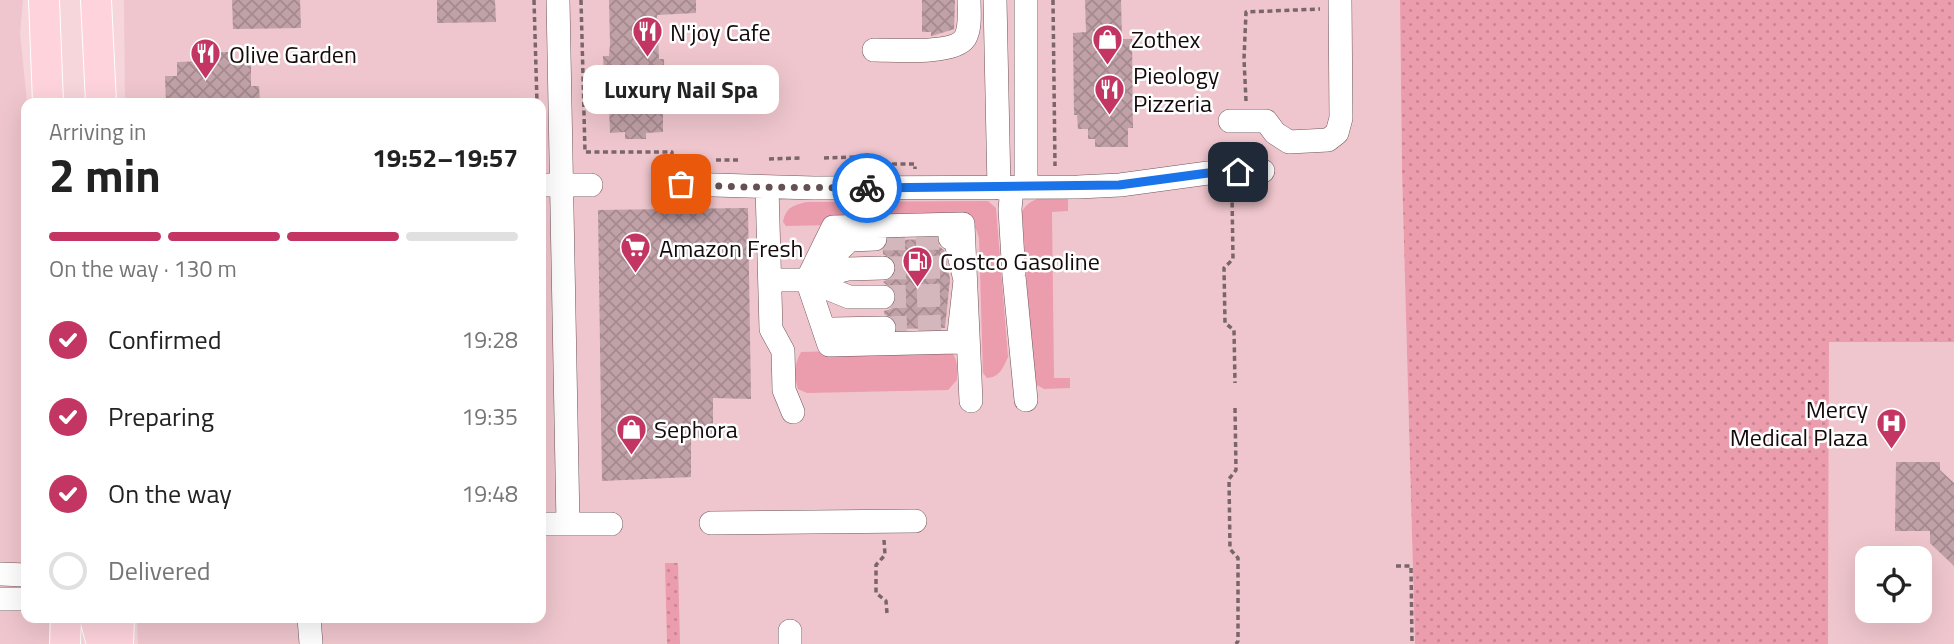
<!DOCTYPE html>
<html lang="en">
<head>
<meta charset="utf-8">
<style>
	:root { --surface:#fff; --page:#f2f2f2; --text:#222; --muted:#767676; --line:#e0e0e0; --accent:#c33664 }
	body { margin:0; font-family:"Titillium Web",sans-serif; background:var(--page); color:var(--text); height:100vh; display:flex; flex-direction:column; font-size:26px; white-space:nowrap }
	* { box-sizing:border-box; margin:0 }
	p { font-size:23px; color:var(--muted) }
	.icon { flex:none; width:38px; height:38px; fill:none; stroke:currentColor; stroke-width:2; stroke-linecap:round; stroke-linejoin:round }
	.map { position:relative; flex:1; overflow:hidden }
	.panel { position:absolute; left:21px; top:98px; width:525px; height:525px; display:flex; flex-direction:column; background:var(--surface); border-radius:14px; box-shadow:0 7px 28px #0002 }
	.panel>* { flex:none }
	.controls { position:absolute; left:1855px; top:546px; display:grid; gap:14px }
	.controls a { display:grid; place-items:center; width:77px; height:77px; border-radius:14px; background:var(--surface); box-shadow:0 7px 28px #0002; font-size:35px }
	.pin { position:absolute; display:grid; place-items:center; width:60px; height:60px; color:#fff; margin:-30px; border-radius:14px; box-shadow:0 4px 10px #0006 }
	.courier { position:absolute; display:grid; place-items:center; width:70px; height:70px; margin:-35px; border:5px solid #1a73e8; border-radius:50%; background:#fff; color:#222; box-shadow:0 2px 9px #0007 }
	.bubble { position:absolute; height:49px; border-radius:14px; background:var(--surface); box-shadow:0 7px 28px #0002; font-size:23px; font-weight:700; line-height:49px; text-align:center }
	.head em { font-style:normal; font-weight:700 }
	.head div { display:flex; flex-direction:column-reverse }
	.head { display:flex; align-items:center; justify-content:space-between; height:119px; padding:0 28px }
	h1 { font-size:46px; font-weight:700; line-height:52px }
	.bar { display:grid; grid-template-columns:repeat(4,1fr); gap:10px 7px; align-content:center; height:84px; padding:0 28px }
	.bar i { height:9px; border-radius:5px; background:var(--line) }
	.bar .selected { background:var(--accent) }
	.bar p { grid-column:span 4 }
	ol { padding:0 28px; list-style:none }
	li { display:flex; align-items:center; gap:21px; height:77px }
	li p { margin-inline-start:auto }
	li .icon { padding:7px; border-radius:50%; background:var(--accent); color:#fff; stroke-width:4 }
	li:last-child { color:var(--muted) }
	li i { width:38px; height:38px; border:4px solid var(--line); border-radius:50% }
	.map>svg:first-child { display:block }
</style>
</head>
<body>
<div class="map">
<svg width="1954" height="644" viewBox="0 0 1954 644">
	<defs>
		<pattern id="grass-dots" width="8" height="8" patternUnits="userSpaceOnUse" patternTransform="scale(1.75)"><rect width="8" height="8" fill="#eb9cad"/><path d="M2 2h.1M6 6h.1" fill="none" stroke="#c98594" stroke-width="1.8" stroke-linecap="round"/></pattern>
		<pattern id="building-cross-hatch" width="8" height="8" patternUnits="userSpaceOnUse" patternTransform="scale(1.75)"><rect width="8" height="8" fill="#c0a1a7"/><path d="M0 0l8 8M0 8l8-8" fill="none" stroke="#a4898f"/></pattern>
	</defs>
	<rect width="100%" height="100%" fill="#f6d5db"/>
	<!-- built -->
	<path fill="#efc6cd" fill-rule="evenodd" d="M 0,0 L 23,0 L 20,33 L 27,103 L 26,618 L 49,618 L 49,644 L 0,644 Z
		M 124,0 L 1400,0 L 1402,172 L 1415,644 L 138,644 L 137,618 L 541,618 L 541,103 L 125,103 Z
		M 1829,342 L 1954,342 L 1954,644 L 1828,644 ZM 1867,558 L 1920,558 L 1920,611 L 1867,611 Z"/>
	<!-- grass -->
	<path fill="url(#grass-dots)" d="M 1400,0 L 1954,0 L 1954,342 L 1829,342 L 1828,644 L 1415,644 L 1402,172 Z
		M 665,563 L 678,563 L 680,644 L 667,644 Z"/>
	<!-- garden -->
	<path fill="#eb9cad" d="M 1068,197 L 1068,211 L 1052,212 L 1054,378 L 1070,378 L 1070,388 L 1044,389 L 1037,385 L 1033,376 L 1022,211 C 1034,194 1048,198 1068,197 Z
		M 988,201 L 996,208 L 1008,357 C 1003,368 1000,377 987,378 L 983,373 L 979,238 L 976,229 L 969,222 L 786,226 L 783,222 C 786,207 794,205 807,202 Z
		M 945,348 C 959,355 957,366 957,380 L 948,390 L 807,393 L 798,389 C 794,376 794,364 801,352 Z"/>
	<!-- building -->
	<path fill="url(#building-cross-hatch)" d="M 232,0 L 300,0 L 301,28 L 233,29 Z
		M 437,0 L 495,0 L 496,22 L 437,23 Z
		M 609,0 L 696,0 L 696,13 L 657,15 L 659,59 L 664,59 L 665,112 L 663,113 L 663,132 L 646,133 L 646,139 L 625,139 L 625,132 L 610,133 L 609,106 L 605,106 L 603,56 L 609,56 L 610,44 Z
		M 922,0 L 955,0 L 954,29 L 935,35 L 931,36 L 931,32 L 922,32 Z
		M 1085,0 L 1121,0 L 1122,39 L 1132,39 L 1133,128 L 1128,128 L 1128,147 L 1095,147 L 1095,139 L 1088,139 L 1088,129 L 1078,129 L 1077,115 L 1074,115 L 1073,33 L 1086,32 Z
		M 208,52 L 231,52 L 231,60 L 251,59 L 251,86 L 259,86 L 260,103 L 166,103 L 165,76 L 177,76 L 177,62 L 208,61 Z
		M 748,208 L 751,399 L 713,398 L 713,438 L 691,438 L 691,477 L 602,481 L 598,210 Z
		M 936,239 L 938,246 L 944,250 L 950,279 L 945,328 L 898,329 L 896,320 L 884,314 L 884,311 L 891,309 L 895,303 L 895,291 L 883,282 L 895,275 L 897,267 L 894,260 L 883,254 L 883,251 L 889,240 Z
		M 1896,462 L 1940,462 L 1940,470 L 1954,483 L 1954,566 L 1930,543 L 1930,531 L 1895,531 Z"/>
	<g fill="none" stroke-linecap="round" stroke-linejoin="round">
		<!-- minor-tunnel -->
		<path stroke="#d4b7bc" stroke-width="23" stroke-dasharray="23 11" stroke-linecap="butt" d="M 882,239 L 950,238
			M 883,268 L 950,267
			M 883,297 L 951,295
			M 884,328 L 951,326"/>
		<defs>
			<path id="minor" d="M 558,0 L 568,524
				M 995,0 L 999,188
				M 1026,0 L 1026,187
				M 874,50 C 894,50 954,55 965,38 C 971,28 969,11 969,0
				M 1230,121 L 1266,121 L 1275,133 L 1289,142 L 1328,140 L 1337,133 L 1341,118 L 1340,0
				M 681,184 L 814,188 L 1078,187 L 1120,185 L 1208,173 L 1263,171
				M 541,185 L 591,185
				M 767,187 L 771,329 L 783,351 L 784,390 L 793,412
				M 1012,188 L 1010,209 L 1014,276 L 1026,400
				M 950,238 L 955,238 L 965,280 L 958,342 L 829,345 L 807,280 L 833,227 L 963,224 L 971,401
				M 817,271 L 850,240 L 875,239
				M 770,280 L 807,280 L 848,269 L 883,268
				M 807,280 L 849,297 L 883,297
				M 833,329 L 884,328
				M 711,523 L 915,521
				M 541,524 L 611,524
				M 0,574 L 26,575
				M 0,599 L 26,599
				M 309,618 L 311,643
				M 790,631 L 790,644"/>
			<path id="major" d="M 44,0 L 48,103
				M 96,0 L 101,103
				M 95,618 L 102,644
				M 65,644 L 66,618
				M 118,644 L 119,618"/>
		</defs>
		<!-- minor casing -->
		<use href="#minor" stroke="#6f5459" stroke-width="24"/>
		<!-- major casing -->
		<use href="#major" stroke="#fff" stroke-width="32"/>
		<!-- path -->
		<path stroke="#7a666a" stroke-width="3.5" stroke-dasharray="5 3.5" stroke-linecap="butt" d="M 534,0 L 537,103
			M 581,0 L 585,152 L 672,152 L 672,160 L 681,160
			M 1053,0 L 1055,166
			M 1246,101 L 1244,59 L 1246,12 L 1320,9
			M 824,158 L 856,157 L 865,164
			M 769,159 L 800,158
			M 716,160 L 741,160
			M 892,164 L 915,164 L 915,169
			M 1232,194 L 1233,259 L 1224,268 L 1225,323 L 1234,330 L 1235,383
			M 1235,408 L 1236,470 L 1229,479 L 1230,549 L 1238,558 L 1238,641 L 1236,644
			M 884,540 L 885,555 L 876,565 L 876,593 L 886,601 L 887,613
			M 1396,566 L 1411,566 L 1412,644"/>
		<!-- minor -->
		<use href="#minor" stroke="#fff" stroke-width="23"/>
		<!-- major -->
		<use href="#major" stroke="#fed3dc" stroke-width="30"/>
	</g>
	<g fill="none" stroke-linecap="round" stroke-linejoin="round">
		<!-- done -->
		<path stroke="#635154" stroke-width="7" stroke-dasharray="0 12.6" d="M 681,184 L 741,187 L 867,188"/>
		<!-- route -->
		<path stroke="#1a73e8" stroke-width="9" d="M 867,188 L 1119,185 L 1208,173 L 1238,172"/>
	</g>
	<!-- icons -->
	<defs>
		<symbol id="restaurant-pin" viewBox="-11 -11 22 30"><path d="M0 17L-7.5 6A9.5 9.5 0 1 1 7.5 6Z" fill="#c33664" stroke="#fff"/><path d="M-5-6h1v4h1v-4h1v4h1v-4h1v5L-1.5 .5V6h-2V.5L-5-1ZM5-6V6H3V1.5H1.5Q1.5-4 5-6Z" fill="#fff"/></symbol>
		<symbol id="shop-pin" viewBox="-11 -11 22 30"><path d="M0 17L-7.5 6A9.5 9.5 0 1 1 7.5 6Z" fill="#c33664" stroke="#fff"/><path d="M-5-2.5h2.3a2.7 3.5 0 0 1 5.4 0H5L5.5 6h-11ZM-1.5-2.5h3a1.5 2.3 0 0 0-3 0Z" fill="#fff"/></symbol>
		<symbol id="supermarket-pin" viewBox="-11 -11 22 30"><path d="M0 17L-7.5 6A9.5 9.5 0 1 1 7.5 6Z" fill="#c33664" stroke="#fff"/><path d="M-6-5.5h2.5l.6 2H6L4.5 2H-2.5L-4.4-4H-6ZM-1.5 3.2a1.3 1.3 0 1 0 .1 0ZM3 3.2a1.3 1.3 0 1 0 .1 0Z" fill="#fff"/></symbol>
		<symbol id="fuel-pin" viewBox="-11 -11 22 30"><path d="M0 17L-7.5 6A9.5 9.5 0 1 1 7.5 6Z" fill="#c33664" stroke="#fff"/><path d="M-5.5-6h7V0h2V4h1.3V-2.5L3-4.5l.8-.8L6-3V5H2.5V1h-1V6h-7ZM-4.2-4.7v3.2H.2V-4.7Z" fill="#fff"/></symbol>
		<symbol id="hospital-pin" viewBox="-11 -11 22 30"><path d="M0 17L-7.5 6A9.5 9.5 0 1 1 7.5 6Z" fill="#c33664" stroke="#fff"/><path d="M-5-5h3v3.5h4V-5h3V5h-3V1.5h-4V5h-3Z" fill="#fff"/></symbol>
	</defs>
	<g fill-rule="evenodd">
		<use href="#restaurant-pin" x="630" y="14" width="35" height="47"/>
		<use href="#shop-pin" x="1090" y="22" width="35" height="47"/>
		<use href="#restaurant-pin" x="188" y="36" width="35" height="47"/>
		<use href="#restaurant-pin" x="1092" y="72" width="35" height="47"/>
		<use href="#supermarket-pin" x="618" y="230" width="35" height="47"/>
		<use href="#fuel-pin" x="900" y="244" width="35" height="47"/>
		<use href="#hospital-pin" x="1874" y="406" width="35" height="47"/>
		<use href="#shop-pin" x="614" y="412" width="35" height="47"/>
	</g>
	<g text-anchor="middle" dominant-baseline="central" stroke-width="5" stroke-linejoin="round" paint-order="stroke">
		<!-- poi labels -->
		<g font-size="24" fill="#140a0c" stroke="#fff" text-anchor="start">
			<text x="670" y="32">N'joy Cafe</text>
			<text x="1131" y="39">Zothex</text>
			<text x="229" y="54">Olive Garden</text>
			<text x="1133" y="75">Pieology<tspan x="1133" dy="28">Pizzeria</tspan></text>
			<text x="659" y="248">Amazon Fresh</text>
			<text x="940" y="261">Costco Gasoline</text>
			<text x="1868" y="409" text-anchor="end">Mercy<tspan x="1868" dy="28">Medical Plaza</tspan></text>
			<text x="654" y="429">Sephora</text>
		</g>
	</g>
</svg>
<div class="controls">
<a><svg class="icon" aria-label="locate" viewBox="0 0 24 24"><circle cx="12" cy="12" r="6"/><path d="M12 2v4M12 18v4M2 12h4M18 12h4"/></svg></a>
</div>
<div class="pin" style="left:681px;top:184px;background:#ea580c"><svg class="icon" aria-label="bag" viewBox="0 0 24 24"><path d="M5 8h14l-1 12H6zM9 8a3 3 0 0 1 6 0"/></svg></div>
<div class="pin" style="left:1238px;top:172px;background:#1f2937"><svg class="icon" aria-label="home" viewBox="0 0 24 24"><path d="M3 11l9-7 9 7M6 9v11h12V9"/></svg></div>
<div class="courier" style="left:867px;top:188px"><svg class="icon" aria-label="bike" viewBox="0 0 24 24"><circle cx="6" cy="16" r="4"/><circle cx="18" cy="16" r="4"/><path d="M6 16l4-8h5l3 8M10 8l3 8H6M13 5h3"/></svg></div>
<div class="bubble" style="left:583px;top:65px;width:196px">Luxury Nail Spa</div>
<section class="panel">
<div class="head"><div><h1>2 min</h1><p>Arriving in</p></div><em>19:52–19:57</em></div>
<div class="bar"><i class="selected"></i><i class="selected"></i><i class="selected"></i><i></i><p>On the way · 130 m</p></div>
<ol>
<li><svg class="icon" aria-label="check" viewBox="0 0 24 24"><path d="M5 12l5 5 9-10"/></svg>Confirmed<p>19:28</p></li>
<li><svg class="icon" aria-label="check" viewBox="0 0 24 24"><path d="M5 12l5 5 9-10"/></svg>Preparing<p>19:35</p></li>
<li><svg class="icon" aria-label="check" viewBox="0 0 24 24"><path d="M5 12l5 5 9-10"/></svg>On the way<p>19:48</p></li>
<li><i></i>Delivered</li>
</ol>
</section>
</div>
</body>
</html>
